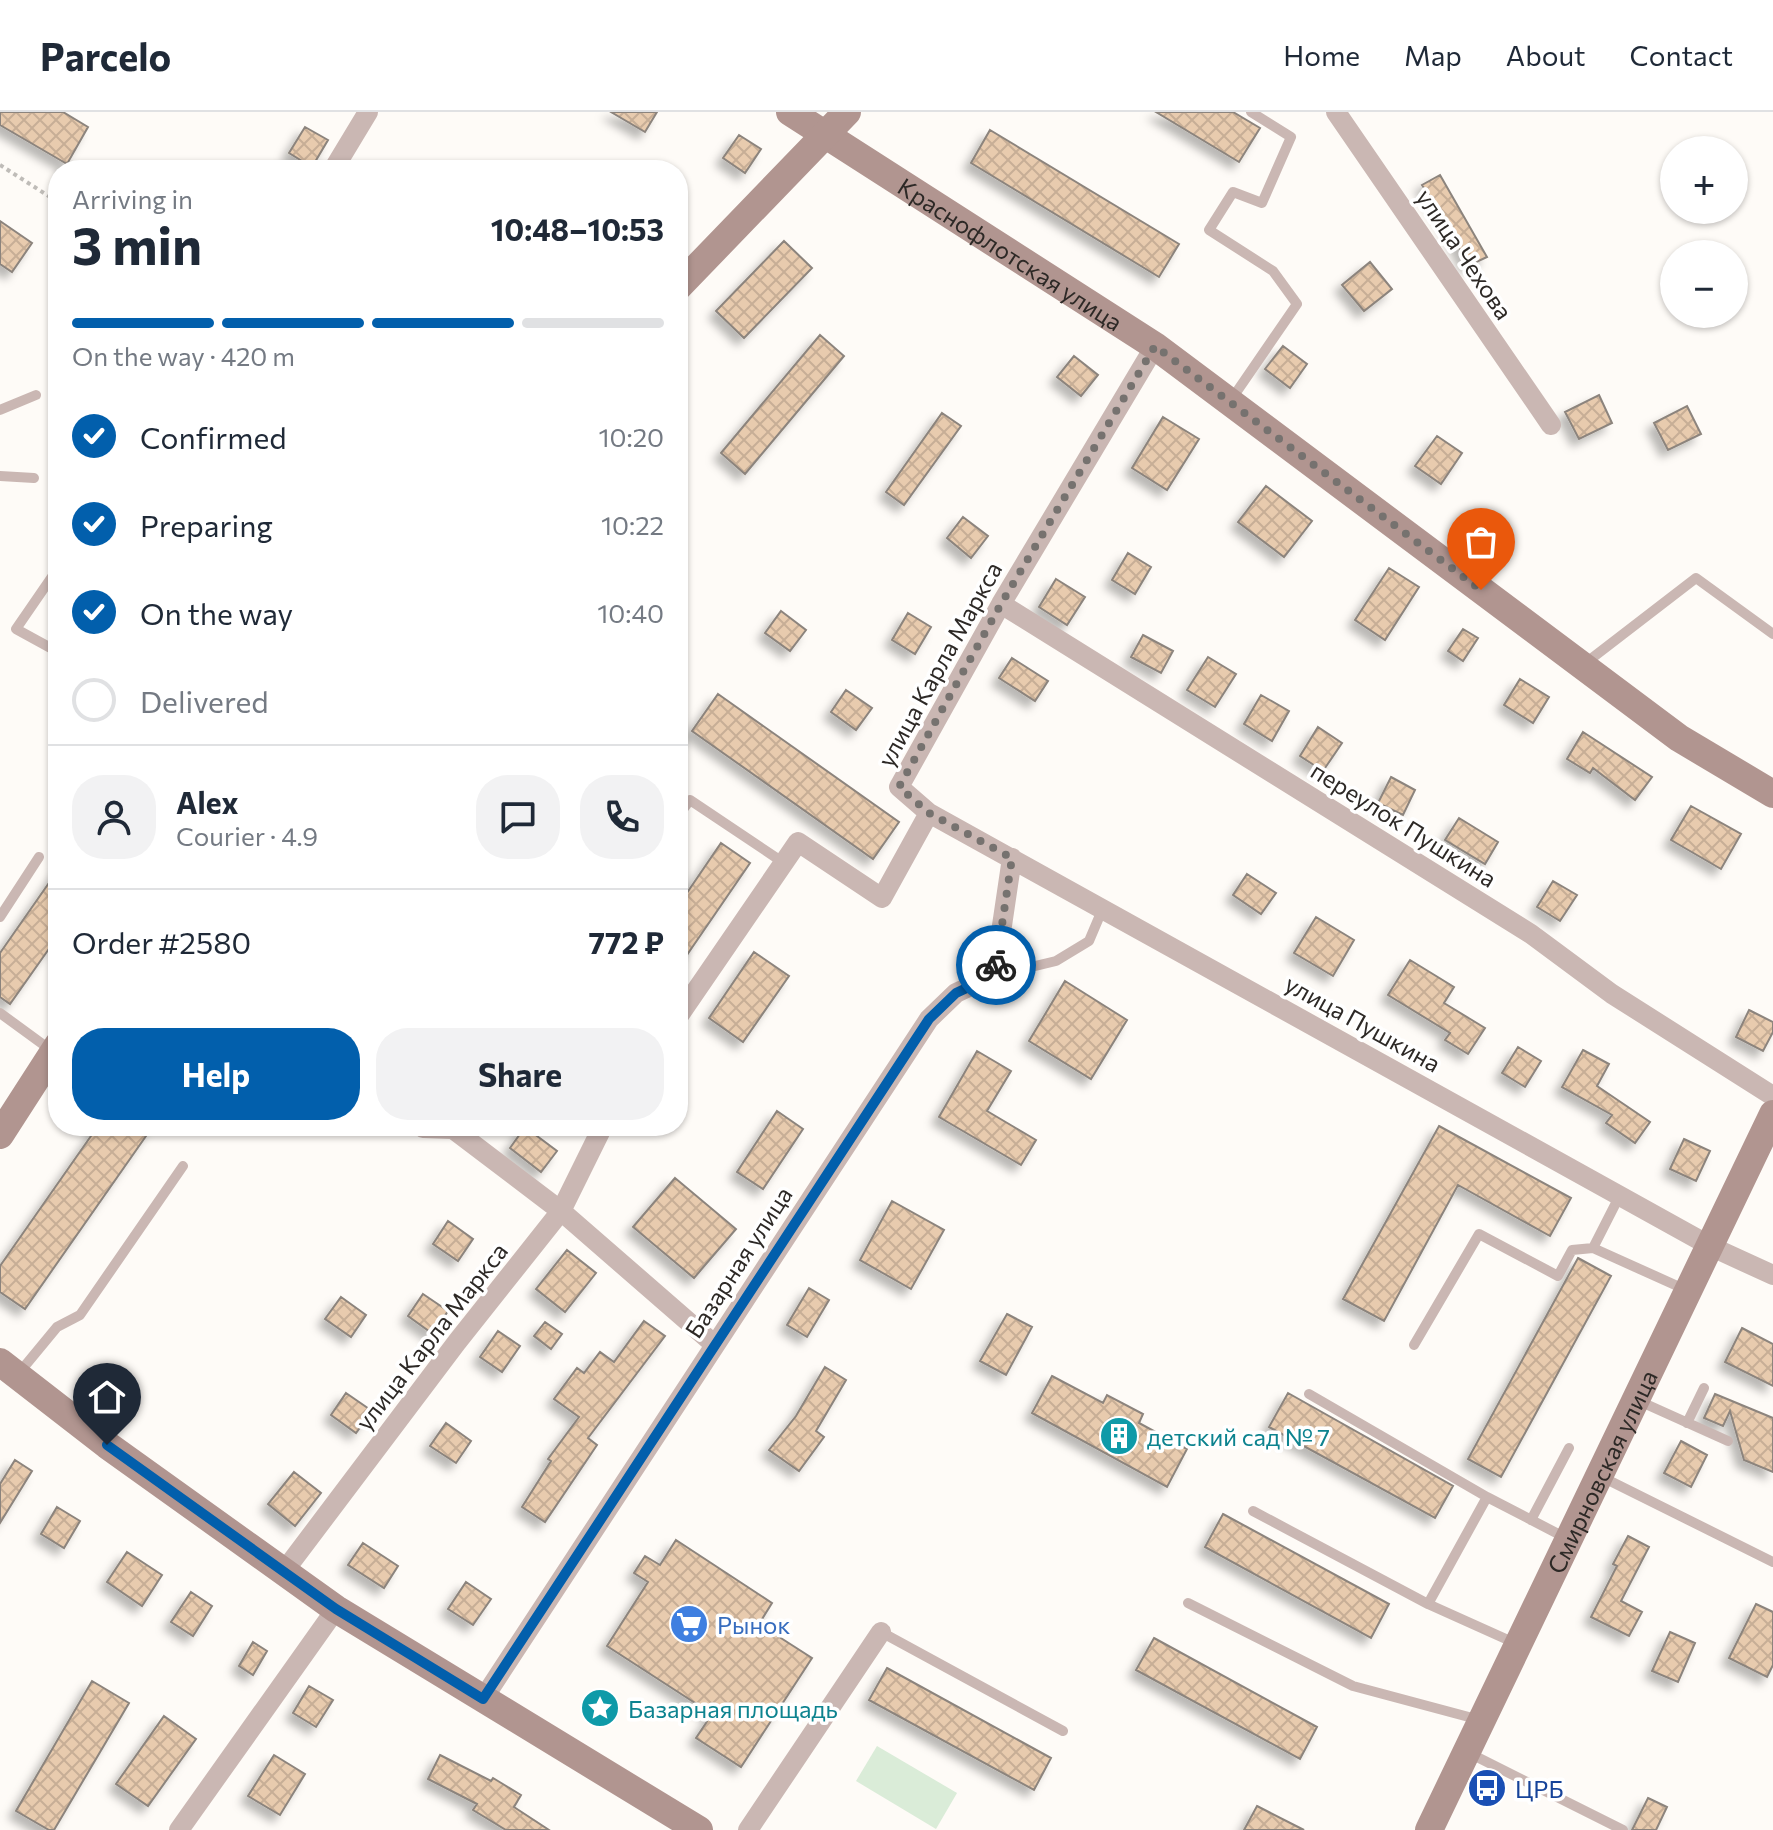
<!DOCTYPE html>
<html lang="en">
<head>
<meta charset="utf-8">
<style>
	:root { --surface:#fff; --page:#f2f2f3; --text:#1f2937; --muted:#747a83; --line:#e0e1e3; --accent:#025fac }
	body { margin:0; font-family:Commissioner,sans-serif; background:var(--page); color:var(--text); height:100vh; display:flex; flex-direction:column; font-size:30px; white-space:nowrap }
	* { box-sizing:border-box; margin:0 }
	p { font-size:26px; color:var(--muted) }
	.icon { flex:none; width:44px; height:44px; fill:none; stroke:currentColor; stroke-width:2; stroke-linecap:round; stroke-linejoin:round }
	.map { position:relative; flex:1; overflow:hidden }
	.drawer { position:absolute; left:48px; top:48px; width:640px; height:976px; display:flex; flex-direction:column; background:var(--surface); border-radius:32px; box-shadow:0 2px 6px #0004 }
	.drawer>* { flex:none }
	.fabs { position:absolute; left:1660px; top:24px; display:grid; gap:16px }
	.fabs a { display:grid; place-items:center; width:88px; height:88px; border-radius:50%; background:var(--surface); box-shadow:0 2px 6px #0004; font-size:40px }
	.pin { position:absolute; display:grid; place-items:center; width:68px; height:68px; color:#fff; margin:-82px -34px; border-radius:50% 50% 50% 0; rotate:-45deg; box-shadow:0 0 8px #0007 }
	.pin .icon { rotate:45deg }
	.courier { position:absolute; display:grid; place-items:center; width:80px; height:80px; margin:-40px; border:6px solid #025fac; border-radius:50%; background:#fff; color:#222; box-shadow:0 2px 10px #0007 }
	.summary em { font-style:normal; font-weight:700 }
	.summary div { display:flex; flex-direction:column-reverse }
	.summary { display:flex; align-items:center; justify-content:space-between; height:136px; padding:0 24px }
	h1 { font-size:52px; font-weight:700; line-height:60px }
	.bar { display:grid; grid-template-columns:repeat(4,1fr); gap:12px 8px; align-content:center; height:96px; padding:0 24px }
	.bar i { height:10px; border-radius:6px; background:var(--line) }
	.bar .current { background:var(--accent) }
	.bar p { grid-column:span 4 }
	.line { display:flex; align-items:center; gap:20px; padding:0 24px; border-top:2px solid var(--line) }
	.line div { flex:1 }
	.round { display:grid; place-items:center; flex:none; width:84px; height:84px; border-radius:32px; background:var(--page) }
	ol { padding:0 24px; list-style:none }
	li { display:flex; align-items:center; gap:24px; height:88px }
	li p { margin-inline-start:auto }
	li .icon { padding:8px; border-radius:50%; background:var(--accent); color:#fff; stroke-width:4 }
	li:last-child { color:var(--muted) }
	li i { width:44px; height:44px; border:4px solid var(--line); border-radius:50% }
	.primary-button { display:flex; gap:16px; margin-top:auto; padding:16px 24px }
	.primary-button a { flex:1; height:92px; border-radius:32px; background:var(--accent); color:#fff; font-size:32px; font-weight:700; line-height:92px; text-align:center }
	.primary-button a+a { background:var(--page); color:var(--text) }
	header { display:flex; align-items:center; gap:48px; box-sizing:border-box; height:112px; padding:0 40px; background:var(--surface); border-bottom:2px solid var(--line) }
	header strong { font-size:38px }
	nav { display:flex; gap:44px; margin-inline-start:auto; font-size:28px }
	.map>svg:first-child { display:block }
</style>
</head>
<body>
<header>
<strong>Parcelo</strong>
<nav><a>Home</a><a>Map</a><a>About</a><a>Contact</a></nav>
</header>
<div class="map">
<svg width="1773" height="1718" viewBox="0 0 1773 1718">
	<defs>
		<pattern id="building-cross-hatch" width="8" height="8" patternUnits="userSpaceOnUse" patternTransform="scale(2)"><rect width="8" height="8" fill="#e8cbae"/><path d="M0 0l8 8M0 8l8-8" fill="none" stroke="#c7ae96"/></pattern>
		<filter id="shadow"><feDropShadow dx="-7" dy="7" stdDeviation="4" flood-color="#0004"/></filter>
	</defs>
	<rect width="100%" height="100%" fill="#fefbf7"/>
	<!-- park -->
	<path fill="#daecd8" d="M 877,1634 L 957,1681 L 936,1717 L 856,1669 Z"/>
	<!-- building -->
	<path fill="url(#building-cross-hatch)" stroke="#8c847d" stroke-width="2" filter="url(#shadow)" d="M 0,0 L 63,0 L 88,15 L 67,52 L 0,13 Z
		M 611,0 L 657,0 L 645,20 Z
		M 1156,0 L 1233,0 L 1260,16 L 1239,50 Z
		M 305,15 L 328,28 L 312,55 L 289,41 Z
		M 990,18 L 1179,132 L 1159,165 L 971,51 Z
		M 739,23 L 761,37 L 745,61 L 723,46 Z
		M 1440,63 L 1487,145 L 1468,154 L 1443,103 L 1422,73 Z
		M 0,109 L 32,131 L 12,160 L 0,152 Z
		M 784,129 L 812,156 L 744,226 L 716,199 Z
		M 1370,150 L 1392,177 L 1364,199 L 1342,173 Z
		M 820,223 L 844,244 L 745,362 L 721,341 Z
		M 1283,234 L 1307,252 L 1290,276 L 1265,257 Z
		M 1074,244 L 1098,263 L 1081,284 L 1057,265 Z
		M 1599,283 L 1612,311 L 1579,327 L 1565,300 Z
		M 1687,294 L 1701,322 L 1668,338 L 1654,311 Z
		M 942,301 L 961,314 L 904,393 L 886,380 Z
		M 1163,305 L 1199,327 L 1167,378 L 1132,356 Z
		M 1437,324 L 1462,341 L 1441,372 L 1415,354 Z
		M 1266,374 L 1312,409 L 1284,445 L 1238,410 Z
		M 963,405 L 988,424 L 971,446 L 947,426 Z
		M 1128,441 L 1151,455 L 1135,482 L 1112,468 Z
		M 1389,456 L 1419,475 L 1385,528 L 1355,508 Z
		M 1056,467 L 1085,485 L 1067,513 L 1039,495 Z
		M 781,499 L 806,518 L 790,539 L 765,521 Z
		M 908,501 L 931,515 L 915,542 L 892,528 Z
		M 1463,517 L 1478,526 L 1463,549 L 1448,539 Z
		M 1143,523 L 1173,539 L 1161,561 L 1131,545 Z
		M 1208,545 L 1236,562 L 1215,595 L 1187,578 Z
		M 1012,546 L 1048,569 L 1035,589 L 999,566 Z
		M 1520,567 L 1549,585 L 1533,611 L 1504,593 Z
		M 846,578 L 872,596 L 856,618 L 831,600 Z
		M 718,582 L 899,710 L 873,747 L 692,619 Z
		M 1261,583 L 1289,599 L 1272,629 L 1244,612 Z
		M 1318,615 L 1342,631 L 1323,659 L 1300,644 Z
		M 1583,620 L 1652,665 L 1635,688 L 1593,656 L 1590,661 L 1567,647 Z
		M 1391,665 L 1415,678 L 1403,703 L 1378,691 Z
		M 1691,694 L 1741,722 L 1721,757 L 1671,728 Z
		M 1459,706 L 1498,730 L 1485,752 L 1445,728 Z
		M 721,731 L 750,751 L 678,856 L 678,794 Z
		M 58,758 L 58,824 L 10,892 L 0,885 L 0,841 Z
		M 1247,762 L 1276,781 L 1261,802 L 1233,783 Z
		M 1553,769 L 1577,783 L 1560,809 L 1537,795 Z
		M 1316,805 L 1354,828 L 1333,864 L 1294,841 Z
		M 754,840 L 789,864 L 743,930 L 709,906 Z
		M 1410,848 L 1454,875 L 1444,891 L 1485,916 L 1468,942 L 1445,928 L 1450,921 L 1388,883 Z
		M 1065,869 L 1127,908 L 1091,967 L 1029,929 Z
		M 1749,898 L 1773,910 L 1773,920 L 1763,939 L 1736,925 Z
		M 1518,935 L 1541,949 L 1525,975 L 1502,961 Z
		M 1583,938 L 1609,952 L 1597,974 L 1650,1010 L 1635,1031 L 1606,1011 L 1612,1003 L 1562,975 Z
		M 977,939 L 1011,959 L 987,999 L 1036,1028 L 1021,1053 L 939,1005 Z
		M 777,999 L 803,1017 L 763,1077 L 737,1060 Z
		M 98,1014 L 153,1014 L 25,1197 L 0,1180 L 0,1154 Z
		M 1439,1014 L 1571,1086 L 1550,1124 L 1458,1073 L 1384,1209 L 1343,1187 Z
		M 525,1015 L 557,1039 L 541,1060 L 510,1036 Z
		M 1684,1027 L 1710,1039 L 1696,1069 L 1670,1057 Z
		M 675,1066 L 736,1117 L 694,1166 L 633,1115 Z
		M 892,1089 L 944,1118 L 911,1177 L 860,1148 Z
		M 448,1109 L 473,1127 L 458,1149 L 433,1132 Z
		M 567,1138 L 596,1161 L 565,1200 L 536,1177 Z
		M 1578,1146 L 1611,1164 L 1501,1365 L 1468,1347 Z
		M 809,1176 L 829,1188 L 807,1225 L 787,1213 Z
		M 423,1182 L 448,1199 L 433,1222 L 408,1204 Z
		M 341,1185 L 366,1203 L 351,1225 L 325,1207 Z
		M 1007,1202 L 1032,1215 L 1006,1263 L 980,1249 Z
		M 644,1209 L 665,1224 L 588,1326 L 597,1333 L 545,1410 L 522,1395 L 551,1349 L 548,1347 L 579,1305 L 554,1287 L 577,1256 L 584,1261 L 600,1240 L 614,1250 Z
		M 545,1210 L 562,1222 L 551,1237 L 534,1224 Z
		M 1742,1216 L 1773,1232 L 1773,1274 L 1725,1250 Z
		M 498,1219 L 520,1234 L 502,1260 L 480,1245 Z
		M 825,1255 L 846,1268 L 816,1319 L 824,1325 L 799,1359 L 769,1338 L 796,1304 Z
		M 1052,1264 L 1103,1291 L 1107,1283 L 1143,1302 L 1139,1311 L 1187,1337 L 1167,1375 L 1032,1301 Z
		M 346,1281 L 372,1299 L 356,1321 L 331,1303 Z
		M 1288,1281 L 1453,1374 L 1435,1406 L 1269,1315 Z
		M 1715,1282 L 1773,1306 L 1773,1360 L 1744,1348 L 1730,1299 L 1723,1314 L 1704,1306 Z
		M 446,1311 L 471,1329 L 456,1351 L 430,1334 Z
		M 1681,1329 L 1707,1343 L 1691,1375 L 1664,1361 Z
		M 15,1348 L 32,1359 L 0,1411 L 0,1372 Z
		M 294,1360 L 321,1381 L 295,1414 L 268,1392 Z
		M 57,1395 L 80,1409 L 64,1436 L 41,1422 Z
		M 1223,1402 L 1389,1492 L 1371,1526 L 1205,1435 Z
		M 1628,1424 L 1649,1435 L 1621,1489 L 1642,1500 L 1629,1524 L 1591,1505 L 1617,1454 L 1613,1452 Z
		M 676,1428 L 772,1491 L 759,1512 L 812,1546 L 741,1655 L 696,1626 L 712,1602 L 607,1534 L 648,1470 L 634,1461 L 645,1444 L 660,1453 Z
		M 363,1431 L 398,1454 L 384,1476 L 348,1453 Z
		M 127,1440 L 162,1463 L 142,1494 L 107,1470 Z
		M 466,1470 L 491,1487 L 473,1513 L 448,1497 Z
		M 191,1480 L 212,1494 L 193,1524 L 171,1510 Z
		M 1756,1492 L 1773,1500 L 1773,1553 L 1767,1565 L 1729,1546 Z
		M 1670,1520 L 1695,1531 L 1678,1570 L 1652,1559 Z
		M 1154,1526 L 1317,1615 L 1300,1647 L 1136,1558 Z
		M 253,1530 L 267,1539 L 253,1563 L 239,1554 Z
		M 887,1556 L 1051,1646 L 1034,1678 L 869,1588 Z
		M 92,1569 L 129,1591 L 54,1718 L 49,1718 L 16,1699 Z
		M 309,1574 L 333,1588 L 316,1615 L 293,1601 Z
		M 164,1604 L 196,1627 L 148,1694 L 116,1672 Z
		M 274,1643 L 305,1662 L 280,1703 L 248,1684 Z
		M 440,1643 L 491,1669 L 493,1666 L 521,1683 L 514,1695 L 549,1718 L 506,1718 L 473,1698 L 477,1692 L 428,1667 Z
		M 1648,1686 L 1667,1695 L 1656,1718 L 1632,1718 Z
		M 1257,1694 L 1304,1718 L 1244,1718 Z"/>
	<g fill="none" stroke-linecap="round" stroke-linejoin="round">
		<!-- path -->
		<path stroke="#bfbcb8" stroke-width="4" stroke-dasharray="4 4" stroke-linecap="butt" d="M 0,53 L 58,90"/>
		<!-- lane -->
		<path stroke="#cab7b3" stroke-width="10" d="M 1231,288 L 1297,192 L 1273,159 L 1209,118 L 1233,80 L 1262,91 L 1291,25 L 1251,0
			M 0,298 L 36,283
			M 0,364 L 34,366
			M 58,456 L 16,517 L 58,540
			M 1583,553 L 1696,466 L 1773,522
			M 678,704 L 690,688 L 784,751
			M 0,805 L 39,745
			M 994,864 L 1056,849 L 1089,829 L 1103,796
			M 0,901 L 52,939
			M 1620,1083 L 1593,1136 L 1684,1177
			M 1414,1233 L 1479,1122 L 1558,1164 L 1572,1138 L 1593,1136
			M 19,1261 L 57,1215 L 80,1203 L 183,1054
			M 1309,1282 L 1487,1385
			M 1639,1289 L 1728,1329
			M 1687,1311 L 1704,1276
			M 1602,1365 L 1773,1450
			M 1253,1399 L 1428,1492
			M 1531,1408 L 1569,1336
			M 1188,1491 L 1353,1574 L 1480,1608
			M 881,1520 L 1063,1619
			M 1517,1532 L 1428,1492 L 1487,1385 L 1568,1427
			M 1467,1640 L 1623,1718"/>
		<!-- street -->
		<path stroke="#cab7b3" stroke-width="20" d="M 1336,0 L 1551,313
			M 333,58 L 368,0
			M 1001,492 L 1531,822 L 1612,882 L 1773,984
			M 929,701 L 1712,1135 L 1773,1163
			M 678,905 L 798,730 L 882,786 L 929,701 L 899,675 L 1001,492 L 1155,234
			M 423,1016 L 453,1017 L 561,1099 L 715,1233
			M 285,1458 L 457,1230 L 561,1099 L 603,1014
			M 483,1587 L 929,907 L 956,881 L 988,866 L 996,854 L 1012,746
			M 179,1718 L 336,1497
			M 748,1718 L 881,1520"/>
		<!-- secondary -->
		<g stroke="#b19590" stroke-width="28">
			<path id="s1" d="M 790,0 L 1155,234 L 1679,626 L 1773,682"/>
			<path d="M 678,175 L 847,0"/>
			<path d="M 0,1023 L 58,933"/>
			<path d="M 0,1250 L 107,1333 L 336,1497 L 699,1718"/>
			<path id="s2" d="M 1429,1718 L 1773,1002"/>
		</g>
	</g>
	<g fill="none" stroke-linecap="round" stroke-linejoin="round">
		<!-- done -->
		<path stroke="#76726f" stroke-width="8" stroke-dasharray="0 14.4" d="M 996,853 L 1012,746 L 929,701 L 899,675 L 1001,492 L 1155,234 L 1481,478"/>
		<!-- route -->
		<path stroke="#025fac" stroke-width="10" d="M 107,1333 L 336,1497 L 483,1587 L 929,907 L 956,881 L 988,866 L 996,853"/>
	</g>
	<!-- icons -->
	<defs>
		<symbol id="building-disc" viewBox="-11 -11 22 22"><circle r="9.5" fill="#0f9aa8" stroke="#fff"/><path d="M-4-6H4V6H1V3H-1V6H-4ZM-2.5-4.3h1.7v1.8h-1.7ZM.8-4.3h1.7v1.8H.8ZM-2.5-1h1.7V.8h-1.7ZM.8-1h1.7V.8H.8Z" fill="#fff"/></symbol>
		<symbol id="supermarket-disc" viewBox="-11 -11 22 22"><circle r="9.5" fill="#3f7fe0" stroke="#fff"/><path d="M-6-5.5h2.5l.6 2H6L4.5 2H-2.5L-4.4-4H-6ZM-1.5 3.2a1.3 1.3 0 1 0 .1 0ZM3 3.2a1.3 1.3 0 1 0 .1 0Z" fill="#fff"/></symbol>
		<symbol id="sight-disc" viewBox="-11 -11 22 22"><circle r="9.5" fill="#0f9aa8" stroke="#fff"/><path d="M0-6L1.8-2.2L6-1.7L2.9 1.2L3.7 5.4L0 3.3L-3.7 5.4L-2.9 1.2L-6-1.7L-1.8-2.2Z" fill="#fff"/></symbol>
		<symbol id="bus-disc" viewBox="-11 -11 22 22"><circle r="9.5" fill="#1a4fb4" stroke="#fff"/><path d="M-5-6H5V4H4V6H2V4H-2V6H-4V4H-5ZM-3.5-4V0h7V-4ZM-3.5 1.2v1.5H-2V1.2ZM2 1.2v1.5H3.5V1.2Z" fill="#fff"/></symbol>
	</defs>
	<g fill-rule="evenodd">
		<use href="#building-disc" x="1097" y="1302" width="44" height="44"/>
		<use href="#supermarket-disc" x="667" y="1490" width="44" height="44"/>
		<use href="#sight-disc" x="578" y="1574" width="44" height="44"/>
		<use href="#bus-disc" x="1465" y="1654" width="44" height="44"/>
	</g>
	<g text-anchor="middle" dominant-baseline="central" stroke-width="7" stroke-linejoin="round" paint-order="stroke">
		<!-- street labels -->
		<g font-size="24" fill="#2d2926" stroke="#fff">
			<text stroke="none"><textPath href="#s1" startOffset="262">Краснофлотская улица</textPath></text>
			<text transform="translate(1465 142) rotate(56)">улица Чехова</text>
			<text transform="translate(939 552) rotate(-61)">улица Карла Маркса</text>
			<text transform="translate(1404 712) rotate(32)">переулок Пушкина</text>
			<text transform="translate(1363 911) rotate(29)">улица Пушкина</text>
			<text transform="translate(738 1150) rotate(-57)">Базарная улица</text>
			<text transform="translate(431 1224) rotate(-52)">улица Карла Маркса</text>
			<text stroke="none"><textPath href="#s2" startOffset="398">Смирновская улица</textPath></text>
		</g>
		<!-- culture labels -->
		<g font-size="24" fill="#0d838f" stroke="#fff" text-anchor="start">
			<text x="1147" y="1324">детский сад № 7</text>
			<text x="628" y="1596">Базарная площадь</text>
		</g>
		<!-- shop labels -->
		<g font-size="24" fill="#366cbe" stroke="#fff" text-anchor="start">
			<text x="717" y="1512">Рынок</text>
		</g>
		<!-- transit labels -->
		<g font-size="24" fill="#164399" stroke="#fff" text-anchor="start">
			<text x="1515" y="1676">ЦРБ</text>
		</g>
	</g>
</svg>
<div class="fabs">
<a>+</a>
<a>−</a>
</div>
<div class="pin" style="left:1481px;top:478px;background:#ea580c"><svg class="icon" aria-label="bag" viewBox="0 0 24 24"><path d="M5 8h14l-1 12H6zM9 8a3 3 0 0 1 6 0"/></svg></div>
<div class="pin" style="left:107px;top:1333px;background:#1f2937"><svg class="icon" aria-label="home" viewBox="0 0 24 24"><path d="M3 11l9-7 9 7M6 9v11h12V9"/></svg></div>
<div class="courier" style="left:996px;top:853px"><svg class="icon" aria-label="bike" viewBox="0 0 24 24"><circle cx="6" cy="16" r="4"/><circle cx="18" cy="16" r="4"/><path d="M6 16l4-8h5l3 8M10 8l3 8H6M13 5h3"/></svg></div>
<section class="drawer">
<div class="summary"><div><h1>3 min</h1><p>Arriving in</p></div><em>10:48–10:53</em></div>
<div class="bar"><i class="current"></i><i class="current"></i><i class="current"></i><i></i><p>On the way · 420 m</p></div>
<ol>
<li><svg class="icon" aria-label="check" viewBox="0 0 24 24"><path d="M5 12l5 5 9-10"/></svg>Confirmed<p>10:20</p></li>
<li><svg class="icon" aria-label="check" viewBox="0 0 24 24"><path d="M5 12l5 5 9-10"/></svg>Preparing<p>10:22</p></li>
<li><svg class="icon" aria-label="check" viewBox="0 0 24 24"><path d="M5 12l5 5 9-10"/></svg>On the way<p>10:40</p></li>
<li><i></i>Delivered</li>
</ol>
<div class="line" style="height:144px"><a class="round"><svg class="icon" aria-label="person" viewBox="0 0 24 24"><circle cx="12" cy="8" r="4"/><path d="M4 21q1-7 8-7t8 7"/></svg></a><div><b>Alex</b><p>Courier · 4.9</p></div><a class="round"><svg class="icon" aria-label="chat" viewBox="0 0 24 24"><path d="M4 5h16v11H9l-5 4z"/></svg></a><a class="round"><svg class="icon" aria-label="phone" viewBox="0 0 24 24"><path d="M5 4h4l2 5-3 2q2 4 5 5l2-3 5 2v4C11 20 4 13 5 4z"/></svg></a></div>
<div class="line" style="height:104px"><div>Order #2580</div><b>772 ₽</b></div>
<div class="primary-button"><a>Help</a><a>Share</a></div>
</section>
</div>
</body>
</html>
